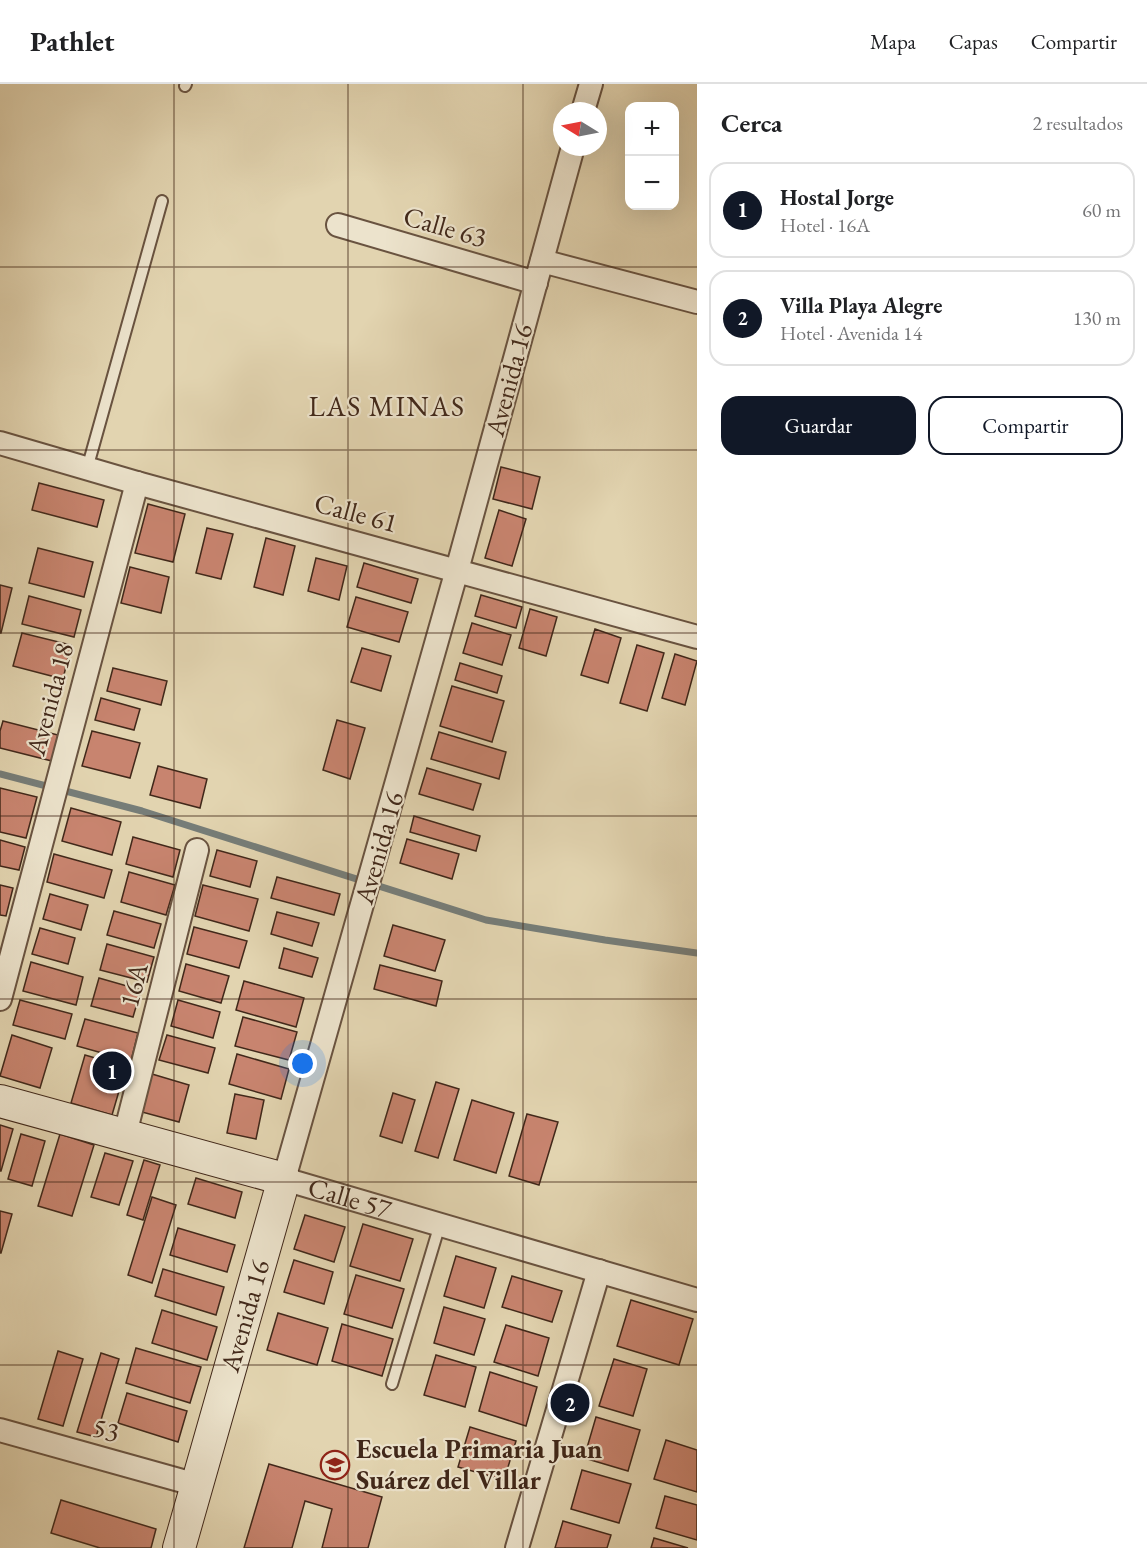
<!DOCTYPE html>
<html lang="es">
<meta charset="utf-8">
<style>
:root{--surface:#fff;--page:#f6f6f6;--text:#202124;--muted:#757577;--line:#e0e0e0;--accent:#111827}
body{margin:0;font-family:"EB Garamond",serif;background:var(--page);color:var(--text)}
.controls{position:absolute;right:18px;top:18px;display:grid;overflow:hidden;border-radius:12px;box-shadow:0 6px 24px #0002}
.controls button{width:54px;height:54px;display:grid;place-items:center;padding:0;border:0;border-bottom:2px solid var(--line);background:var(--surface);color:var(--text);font:30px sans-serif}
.compass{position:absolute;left:553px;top:18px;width:54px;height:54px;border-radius:50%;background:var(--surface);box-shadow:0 6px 24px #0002;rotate:280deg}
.you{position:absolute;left:303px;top:980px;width:21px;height:21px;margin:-15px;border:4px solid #fff;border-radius:50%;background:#1a73e8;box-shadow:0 0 0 9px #1a73e833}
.badge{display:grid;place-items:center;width:39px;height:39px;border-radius:50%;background:var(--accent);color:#fff;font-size:20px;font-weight:700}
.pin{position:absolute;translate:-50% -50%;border:3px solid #fff;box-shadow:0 2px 6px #0006}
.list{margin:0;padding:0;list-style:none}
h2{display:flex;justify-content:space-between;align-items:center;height:78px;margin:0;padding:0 24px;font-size:26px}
h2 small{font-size:20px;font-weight:400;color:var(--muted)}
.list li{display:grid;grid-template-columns:39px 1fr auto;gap:18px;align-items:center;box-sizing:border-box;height:96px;margin:0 12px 12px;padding:0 12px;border:2px solid var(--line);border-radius:18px}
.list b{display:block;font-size:22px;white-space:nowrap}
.list p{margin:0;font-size:20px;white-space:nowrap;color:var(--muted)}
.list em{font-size:20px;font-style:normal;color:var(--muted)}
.actions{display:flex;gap:12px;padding:18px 24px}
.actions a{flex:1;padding:14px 0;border:2px solid var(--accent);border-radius:18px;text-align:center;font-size:21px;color:var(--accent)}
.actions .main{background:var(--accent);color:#fff}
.map{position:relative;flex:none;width:697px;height:1464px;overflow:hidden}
header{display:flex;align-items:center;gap:36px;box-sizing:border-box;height:84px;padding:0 30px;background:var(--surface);border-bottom:2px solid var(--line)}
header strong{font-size:28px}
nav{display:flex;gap:33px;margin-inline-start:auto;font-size:21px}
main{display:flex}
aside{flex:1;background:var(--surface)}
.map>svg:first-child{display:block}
</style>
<header>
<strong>Pathlet</strong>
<nav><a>Mapa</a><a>Capas</a><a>Compartir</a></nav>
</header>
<main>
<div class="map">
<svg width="697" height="1464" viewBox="0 0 697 1464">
<rect width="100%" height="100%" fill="#e2d4b0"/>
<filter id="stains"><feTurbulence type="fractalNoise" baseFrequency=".00333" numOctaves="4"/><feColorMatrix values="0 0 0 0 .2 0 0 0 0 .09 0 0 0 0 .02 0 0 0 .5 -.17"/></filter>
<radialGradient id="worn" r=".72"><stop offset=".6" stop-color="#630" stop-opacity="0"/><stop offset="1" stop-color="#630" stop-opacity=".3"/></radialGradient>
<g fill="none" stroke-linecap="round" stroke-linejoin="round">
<path stroke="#767d78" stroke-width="7" d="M0 690 142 727 486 836 605 856 697 869"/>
</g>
<path fill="#c8846f" stroke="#41281a" stroke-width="1.5" d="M501 383 540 393 532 425 493 415Z
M39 399 104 416 97 443 32 426Z
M148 420 185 430 173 478 135 469Z
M499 426 526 435 512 482 485 474Z
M207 444 233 450 221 495 196 489Z
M266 454 295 462 283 511 254 503Z
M38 464 93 478 84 513 29 499Z
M316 474 347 482 339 516 308 507Z
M364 479 418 495 411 519 357 503Z
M130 483 169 493 161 529 121 519Z
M0 501 12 504 1 549H0Z
M481 511 522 523 516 544 475 532Z
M29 512 81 526 74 553 22 540Z
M356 513 408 528 399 558 347 543Z
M530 525 557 533 546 572 519 564Z
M472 539 511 551 502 581 463 569Z
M595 545 621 554 608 599 581 591Z
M22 549 71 561 63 595 13 582Z
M637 561 664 569 647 627 620 619Z
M362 564 391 572 381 607 351 598Z
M675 570 697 577 685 621 662 614Z
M460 579 502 592 497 609 455 596Z
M113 584 167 597 161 621 107 607Z
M452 602 504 617 492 658 440 642Z
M101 614 140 625 134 646 95 636Z
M337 636 365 644 350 695 323 686Z
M3 637 58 651 52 677 0 664V647Z
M92 647 140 659 130 694 82 682Z
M439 648 506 668 499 695 431 675Z
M158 682 207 695 200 724 150 711Z
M427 684 481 700 473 726 419 710Z
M0 704 37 713 26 754 0 748Z
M71 724 121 738 112 771 62 757Z
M414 732 480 752 476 767 410 748Z
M133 753 180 766 173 793 126 780Z
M407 755 459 770 452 795 400 779Z
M0 756 25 763 19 786 0 782Z
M217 766 257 777 250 803 210 792Z
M54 770 112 786 104 814 47 798Z
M129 788 175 801 166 831 121 818Z
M277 793 340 810 334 831 271 814Z
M0 801 13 804 6 832 0 831Z
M203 801 258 815 249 847 195 832Z
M50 810 88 821 81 846 43 835Z
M114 827 161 840 154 864 107 851Z
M277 828 319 839 312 862 271 850Z
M393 841 445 856 435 887 384 872Z
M194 843 247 857 239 884 187 870Z
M40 844 75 854 68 880 32 870Z
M107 860 154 873 147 898 100 886Z
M284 864 318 874 312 893 279 884Z
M31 878 83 893 76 921 23 907Z
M186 880 229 892 221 919 179 907Z
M380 881 442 897 436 922 374 905Z
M99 894 141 906 133 933 91 922Z
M244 897 304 914 296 943 236 926Z
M20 916 72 930 65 955 13 941Z
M178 916 220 928 213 954 171 942Z
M243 933 297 948 289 976 235 962Z
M85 935 138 949 131 977 77 962Z
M12 951 52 964 40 1004 0 992Z
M167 951 215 964 208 989 159 976Z
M237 970 289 985 281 1015 229 1000Z
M85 971 126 983 112 1031 71 1019Z
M152 990 189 1001 179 1038 142 1028Z
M436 998 459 1005 438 1074 415 1067Z
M393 1009 415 1016 402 1059 380 1052Z
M235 1010 264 1016 256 1055 227 1049Z
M472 1016 514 1029 496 1089 454 1076Z
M527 1030 558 1038 539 1101 509 1092Z
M0 1041 13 1045 1 1087H0Z
M21 1050 45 1057 32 1102 8 1095Z
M60 1050 94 1061 72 1132 38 1122Z
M105 1069 133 1077 119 1121 91 1113Z
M144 1076 160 1081 143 1136 127 1131Z
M196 1094 242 1108 235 1134 188 1120Z
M152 1113 176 1121 152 1199 128 1191Z
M0 1127 12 1130 1 1169H0Z
M305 1131 345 1143 334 1178 294 1165Z
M363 1140 413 1155 400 1197 350 1182Z
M178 1144 235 1161 227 1188 170 1171Z
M456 1172 496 1184 484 1224 444 1212Z
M294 1176 333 1188 324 1220 284 1208Z
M163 1185 224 1203 216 1231 155 1212Z
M356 1191 404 1205 392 1244 344 1230Z
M512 1192 562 1207 552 1238 502 1223Z
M631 1216 693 1235 679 1281 617 1262Z
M444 1223 485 1235 474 1271 434 1259Z
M162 1226 217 1243 207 1276 152 1259Z
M278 1229 328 1244 317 1281 267 1266Z
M342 1240 393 1255 382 1292 332 1277Z
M506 1241 549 1254 538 1292 494 1278Z
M136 1264 201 1283 190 1319 126 1299Z
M58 1267 83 1275 63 1342 38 1335Z
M101 1269 119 1275 96 1353 77 1348Z
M436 1271 476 1283 465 1323 424 1311Z
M614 1275 647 1285 633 1332 599 1322Z
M490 1288 537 1303 526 1342 479 1327Z
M127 1309 187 1327 178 1358 118 1339Z
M596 1333 640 1346 628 1387 584 1374Z
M470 1343 516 1357 504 1396 458 1383Z
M666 1356 697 1366V1408L654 1395Z
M269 1380 382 1413 368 1464H322L332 1425 305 1417 292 1464H244Z
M582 1386 631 1400 619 1439 571 1425Z
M665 1412 697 1421V1456L656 1444Z
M61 1416 156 1445 151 1464H100L51 1449Z
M563 1437 611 1451 607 1464H555Z
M654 1454 688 1464H651Z"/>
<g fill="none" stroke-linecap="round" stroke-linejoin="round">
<g stroke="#695340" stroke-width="14">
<path id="lane" d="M185 2 186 0
M87 385 162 117
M392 1300 440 1140"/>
</g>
<g stroke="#695340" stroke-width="26">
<g id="street">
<path d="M583 27 591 0"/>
<path id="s1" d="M573 63 457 486 284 1095 697 1216"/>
<path d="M338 141 536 199"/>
<path d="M542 177 697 218"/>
<path d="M0 359 137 399 697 553"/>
<path d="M0 915 137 399"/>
<path d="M125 1050 197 766"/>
<path d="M0 1346 197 1401"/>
<path d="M517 1464 599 1187"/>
</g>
</g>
<g stroke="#41281a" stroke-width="34">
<path id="secondary" d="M0 1017 284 1095 179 1464"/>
</g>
<use href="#lane" stroke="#ece3cc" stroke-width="10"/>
<use href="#street" stroke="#ece3cc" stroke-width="22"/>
<use href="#secondary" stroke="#ece3cc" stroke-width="32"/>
</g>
<path fill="none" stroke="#41281a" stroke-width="1.5" stroke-opacity="0.55" d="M174 0V1464M348 0V1464M523 0V1464M0 183H697M0 366H697M0 549H697M0 732H697M0 915H697M0 1098H697M0 1281H697"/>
<defs>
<g id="school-ring" transform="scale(1.5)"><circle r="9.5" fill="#ece3cc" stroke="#8f2418" stroke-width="1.5"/><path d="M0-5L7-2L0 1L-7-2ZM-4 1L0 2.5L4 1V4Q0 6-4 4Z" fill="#8f2418"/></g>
</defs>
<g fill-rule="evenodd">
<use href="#school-ring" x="335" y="1381"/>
</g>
<g text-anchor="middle" stroke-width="4.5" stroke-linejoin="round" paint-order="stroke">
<g font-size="27" fill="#41281a" stroke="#ece3cc">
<text transform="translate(445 143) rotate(16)" y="9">Calle 63</text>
<text transform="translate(509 296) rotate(-75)" y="9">Avenida 16</text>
<text transform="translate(356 429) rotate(15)" y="9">Calle 61</text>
<text transform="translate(50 615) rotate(-75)" y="9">Avenida 18</text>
<text transform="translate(379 764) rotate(-74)" y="9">Avenida 16</text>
<text transform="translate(134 901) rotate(-76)" y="9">16A</text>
<text dy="9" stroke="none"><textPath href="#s1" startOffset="1140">Calle 57</textPath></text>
<text transform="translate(245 1232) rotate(-74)" y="9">Avenida 16</text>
<text transform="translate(106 1346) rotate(15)" y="9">53</text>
</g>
<g font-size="27" font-weight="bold" fill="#41281a" stroke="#ece3cc" text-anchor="start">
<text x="356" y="1374">Escuela Primaria Juan<tspan x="356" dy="31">Suárez del Villar</tspan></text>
</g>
<g font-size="28" letter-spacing="1.5" fill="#41281a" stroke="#ece3cc">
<text x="387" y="332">LAS MINAS</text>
</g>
</g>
<rect width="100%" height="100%" filter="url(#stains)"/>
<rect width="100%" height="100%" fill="url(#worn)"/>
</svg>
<div class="controls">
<button>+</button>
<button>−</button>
</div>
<svg class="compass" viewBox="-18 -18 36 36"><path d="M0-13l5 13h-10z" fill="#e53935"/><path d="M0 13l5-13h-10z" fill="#757577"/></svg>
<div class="you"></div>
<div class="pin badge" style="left:112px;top:987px">1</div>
<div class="pin badge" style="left:570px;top:1319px">2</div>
</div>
<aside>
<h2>Cerca<small>2 resultados</small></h2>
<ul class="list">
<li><span class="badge">1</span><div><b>Hostal Jorge</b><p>Hotel · 16A</p></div><em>60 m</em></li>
<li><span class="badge">2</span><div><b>Villa Playa Alegre</b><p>Hotel · Avenida 14</p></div><em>130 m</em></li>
</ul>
<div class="actions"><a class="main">Guardar</a><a>Compartir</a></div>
</aside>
</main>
